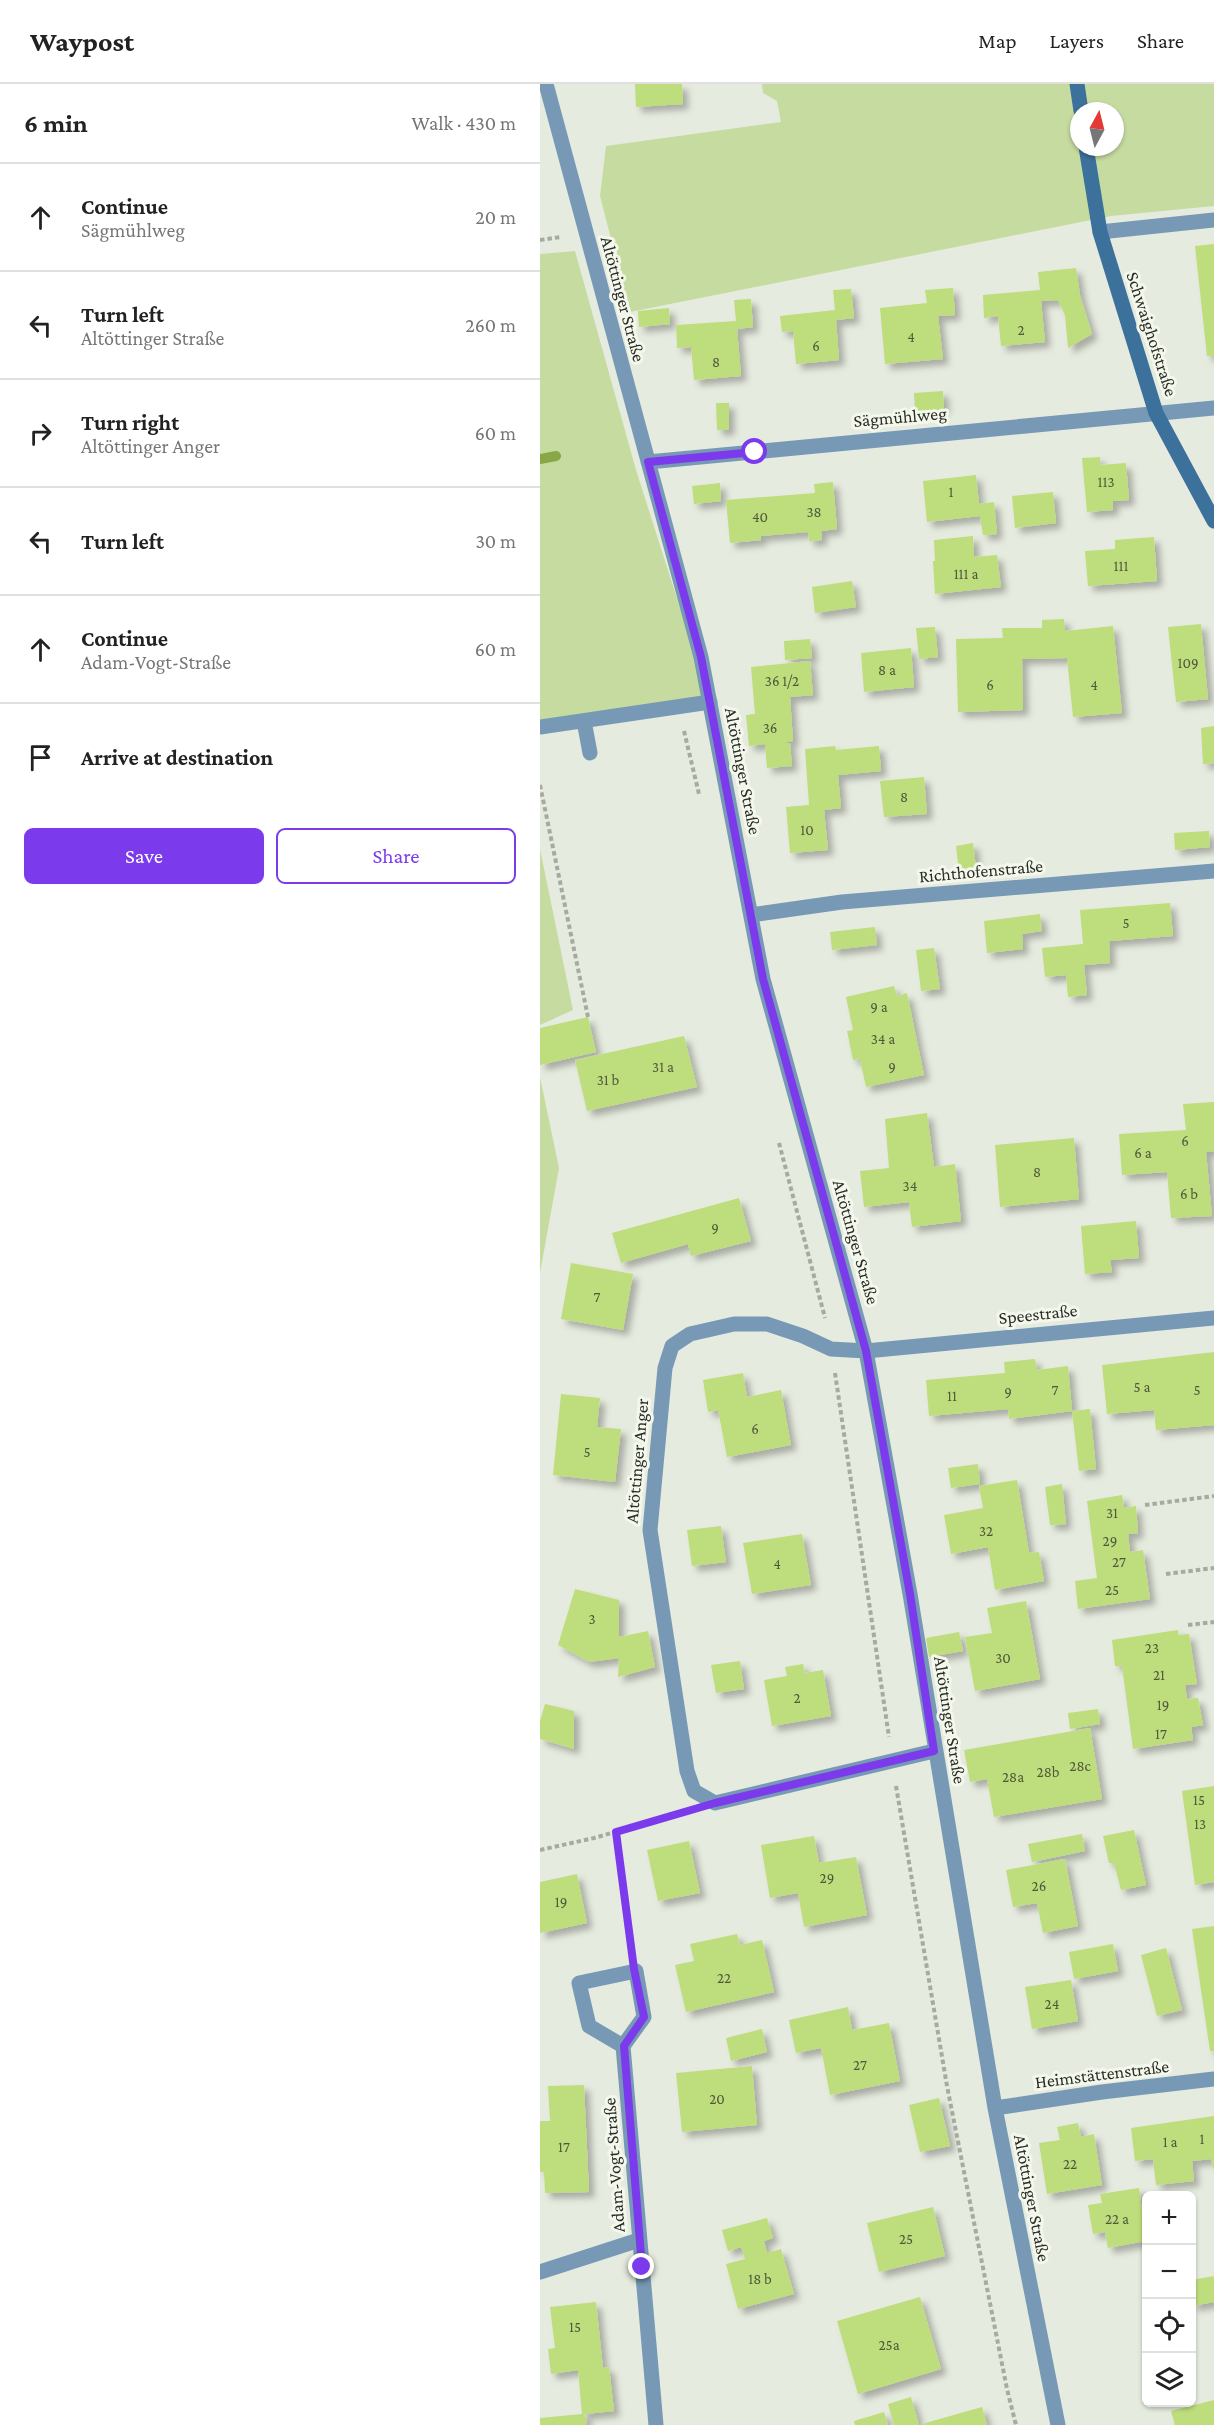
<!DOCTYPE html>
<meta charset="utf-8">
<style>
:root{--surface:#fff;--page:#f2f2f2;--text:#222;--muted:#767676;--line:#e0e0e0;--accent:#7c3aed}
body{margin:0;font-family:"Crimson Pro",serif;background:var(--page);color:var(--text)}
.controls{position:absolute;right:18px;bottom:18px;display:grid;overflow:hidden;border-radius:9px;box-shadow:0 2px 4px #0004}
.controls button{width:54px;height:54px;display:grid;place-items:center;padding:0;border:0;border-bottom:2px solid var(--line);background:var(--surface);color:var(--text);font:30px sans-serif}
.compass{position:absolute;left:530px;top:18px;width:54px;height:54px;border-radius:50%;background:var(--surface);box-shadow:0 2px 4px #0004;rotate:7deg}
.stop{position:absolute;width:18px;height:18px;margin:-14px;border:4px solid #7c3aed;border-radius:50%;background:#fff}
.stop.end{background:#7c3aed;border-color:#fff;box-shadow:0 2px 6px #0008}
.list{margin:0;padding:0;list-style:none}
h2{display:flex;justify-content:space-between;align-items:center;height:78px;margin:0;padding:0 24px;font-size:26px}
h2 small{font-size:20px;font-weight:400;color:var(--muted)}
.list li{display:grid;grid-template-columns:39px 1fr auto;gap:18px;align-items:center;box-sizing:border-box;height:108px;padding:0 24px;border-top:2px solid var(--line)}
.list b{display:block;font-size:22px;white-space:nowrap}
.list p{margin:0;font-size:20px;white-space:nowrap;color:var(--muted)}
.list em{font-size:20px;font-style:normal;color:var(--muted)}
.actions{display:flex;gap:12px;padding:18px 24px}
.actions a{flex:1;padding:14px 0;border:2px solid var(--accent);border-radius:9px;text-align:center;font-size:21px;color:var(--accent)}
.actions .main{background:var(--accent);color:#fff}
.icon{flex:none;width:33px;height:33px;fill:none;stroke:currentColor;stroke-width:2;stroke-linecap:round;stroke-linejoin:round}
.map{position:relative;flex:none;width:674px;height:2341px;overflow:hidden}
header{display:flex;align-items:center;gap:36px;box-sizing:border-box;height:84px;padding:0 30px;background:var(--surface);border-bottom:2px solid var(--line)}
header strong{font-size:28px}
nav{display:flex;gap:33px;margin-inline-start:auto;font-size:21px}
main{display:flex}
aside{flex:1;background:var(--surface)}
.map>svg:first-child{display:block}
</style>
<header>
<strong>Waypost</strong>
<nav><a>Map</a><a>Layers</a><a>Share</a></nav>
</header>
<main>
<aside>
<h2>6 min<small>Walk · 430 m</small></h2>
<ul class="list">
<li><svg class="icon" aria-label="ahead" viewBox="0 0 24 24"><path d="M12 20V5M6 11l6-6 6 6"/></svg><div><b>Continue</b><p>Sägmühlweg</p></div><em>20 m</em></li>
<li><svg class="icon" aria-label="left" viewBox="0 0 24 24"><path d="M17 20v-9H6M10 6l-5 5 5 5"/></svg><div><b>Turn left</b><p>Altöttinger Straße</p></div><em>260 m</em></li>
<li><svg class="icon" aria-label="right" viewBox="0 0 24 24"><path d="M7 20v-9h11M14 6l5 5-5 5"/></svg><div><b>Turn right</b><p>Altöttinger Anger</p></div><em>60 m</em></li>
<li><svg class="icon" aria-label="left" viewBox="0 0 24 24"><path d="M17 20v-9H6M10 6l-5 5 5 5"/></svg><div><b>Turn left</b></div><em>30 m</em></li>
<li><svg class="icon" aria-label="ahead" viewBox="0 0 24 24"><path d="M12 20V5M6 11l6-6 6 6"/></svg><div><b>Continue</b><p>Adam-Vogt-Straße</p></div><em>60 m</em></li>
<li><svg class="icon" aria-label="arrive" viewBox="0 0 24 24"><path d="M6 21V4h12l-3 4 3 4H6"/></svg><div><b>Arrive at destination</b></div></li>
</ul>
<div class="actions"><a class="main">Save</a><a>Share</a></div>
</aside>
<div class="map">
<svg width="674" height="2341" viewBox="0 0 674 2341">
<defs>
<filter id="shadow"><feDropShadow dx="5.5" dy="5.5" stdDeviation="3" flood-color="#0004"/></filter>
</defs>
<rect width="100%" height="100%" fill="#e6ebdf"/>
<path fill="#c6dba0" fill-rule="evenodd" d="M222 0H674V122L571 132 90 228 60 112 66 62 241 38 237 17 223 9ZM539 27H575V63H539Z
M35 167 96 386 170 618 0 639V170Z
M0 765 33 926 0 941Z
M0 993 19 1084 0 1189Z"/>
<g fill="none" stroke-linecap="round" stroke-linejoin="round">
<path stroke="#8aa747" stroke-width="10" d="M0 375 16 372"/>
</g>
<path fill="#bedd7c" filter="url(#shadow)" d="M95 0H142L143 20 96 23Z
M674 160V272H667L655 162Z
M536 184 540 211 552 250 528 264 525 231 518 216 501 217 505 258 461 262 458 232 444 234 443 211 500 206 498 188Z
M413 204 415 231 398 232 403 275 345 280 340 224 387 219 385 206Z
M311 205 314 234 296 236 299 276 256 280 253 247 242 248 240 232 295 226 293 206Z
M211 215 213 243 197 245 201 292 154 296 151 263 137 264 136 241 196 237 194 216Z
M129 224 130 240 99 243 98 227Z
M403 307 404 325 375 327 374 309Z
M176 319H189V346H177Z
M560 373V381L586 379 589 416 573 417V426L547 428 542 374Z
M436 391 439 420 454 418 457 450 443 451 440 432 387 438 383 397Z
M293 398 297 445 281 447 282 456 269 457 268 448 221 452V456L190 459 186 416 275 409 274 400Z
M180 399 181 417 154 420 152 402Z
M513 408 516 439 475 444 472 412Z
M433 452 434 473 457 471 461 503 395 510 393 477H395L394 456Z
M614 453 617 497 548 502 545 467 575 465V456Z
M312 497 316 523 275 529 272 503Z
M524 535 525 547 573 542 582 629 533 633 527 574 482 575 483 626 418 628 416 555 463 554 462 544H502V536Z
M661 540 668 615 636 618 628 543Z
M395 543 398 573 379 575 376 544Z
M270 555 272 574 245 576 244 557Z
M371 564 374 603 324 608 321 569Z
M270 577 273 611 250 613 253 657 242 659H250L252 682 227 684 225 660 209 662 206 631 215 630 211 583Z
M674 642V679L663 680 661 644Z
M295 662 296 666 339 662 341 687 298 691 301 724 284 726 288 766 250 769 246 723 269 721 265 665Z
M384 693 387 730 344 733 340 697Z
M669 747 670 763 635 766 634 749Z
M433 759 436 784 419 787 416 762Z
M630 819 633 852 569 857 570 879 544 881 547 911 528 913 526 891 505 893 502 864 543 860 540 826Z
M500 830 502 847 482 850 483 865 447 869 444 837Z
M335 843 337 861 292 866 290 848Z
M394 864 400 905 381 907 376 866Z
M354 902 357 912 367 909 384 991 326 1003 320 975 313 976 307 947 313 946 306 913Z
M48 933 56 968 0 981V944Z
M144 952 157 1003 47 1027 35 976Z
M674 1018V1067L666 1068 672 1132 631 1134 627 1088 582 1091 579 1050 646 1046 643 1020Z
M387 1029 394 1083 415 1080 421 1137 372 1143 369 1118 324 1123 320 1087 349 1084 345 1035Z
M534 1054 539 1115 460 1123 455 1061Z
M199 1114 211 1157 151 1172 148 1160 81 1179 72 1149Z
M596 1137 599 1174 570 1176 572 1188 545 1190 541 1142Z
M31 1179 93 1190 83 1246 21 1235Z
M674 1268V1341L616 1346 614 1326 567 1330 562 1281Z
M495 1275 497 1286 528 1282 532 1327 469 1335 468 1325 389 1332 386 1296 465 1289 464 1278Z
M203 1289 207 1313 241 1306 251 1361 187 1373 178 1326 168 1328 163 1296Z
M21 1310 60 1314 57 1343 81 1345 75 1398 13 1391Z
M550 1325 556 1385 539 1387 532 1327Z
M438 1380 440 1400 411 1404 408 1384Z
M477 1396 489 1469 499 1468 504 1497 455 1506 448 1463 411 1470 404 1431 443 1424 439 1402Z
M522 1400 526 1440 510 1441 505 1403Z
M582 1411 584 1424 596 1422 598 1449 588 1450 590 1468 603 1466 610 1515 538 1525 535 1497 557 1494 547 1417Z
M181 1442 186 1478 152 1482 147 1446Z
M262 1450 271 1501 212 1510 203 1459Z
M35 1505 79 1516V1553L108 1547 115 1583 78 1593 79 1574 49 1578 18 1561Z
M486 1517 500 1595 435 1607 425 1553 452 1549 447 1524Z
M638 1546V1551L649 1550 657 1600 645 1601 647 1615 658 1614 663 1641 651 1643 653 1656 593 1665 582 1582H575L572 1556Z
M419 1548 423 1567 389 1573 386 1554Z
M200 1577 204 1605 176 1609 171 1581Z
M263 1580 265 1589 283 1586 291 1632 232 1642 224 1596 247 1592 245 1583Z
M5 1620 34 1627V1665L0 1655V1637Z
M558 1625 560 1640 530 1645 528 1629Z
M550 1644 562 1715 454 1733 447 1695 430 1698 424 1666Z
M674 1702V1798L655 1801 642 1707Z
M594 1746 606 1801 581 1806 574 1779H569L563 1752Z
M542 1750 545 1767 492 1778 488 1760Z
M274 1752 279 1779 316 1773 327 1831 264 1843 258 1809 230 1814 221 1761Z
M149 1757 160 1809 118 1817 107 1766Z
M525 1775 538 1842 503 1849 497 1819 473 1823 466 1786Z
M37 1790 47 1839 0 1849V1798Z
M674 1842V1967H670L652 1845Z
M197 1850 200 1861 222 1856 234 1908 146 1928 135 1881 154 1877 150 1860Z
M573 1860 578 1887 534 1895 529 1868Z
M626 1864 642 1926 617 1932 601 1871Z
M531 1896 538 1937 492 1945 485 1903Z
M308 1923 312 1946 349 1939 360 1997 290 2011 281 1964 256 1969 249 1936Z
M222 1945 227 1968 191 1977 186 1954Z
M212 1982 217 2041 142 2048 136 1989Z
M44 2001 49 2108 5 2109 4 2088H0V2037H10L8 2002Z
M399 2014 410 2062 380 2068 369 2021Z
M674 2032V2086L671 2075 652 2077 654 2097 616 2101 613 2075 595 2077 591 2044Z
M538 2039 541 2053 554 2050 562 2101 507 2110 499 2059 520 2056 517 2043Z
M599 2104 606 2157 568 2164 565 2148 553 2150 548 2121 562 2119 560 2110Z
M393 2123 405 2172 339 2188 327 2139Z
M227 2134 233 2154 224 2157 227 2169 241 2165 254 2210 198 2225 186 2180 205 2175 201 2163 188 2167 182 2146Z
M674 2192V2218L652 2222V2196Z
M380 2213 401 2285 318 2310 297 2237Z
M56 2218 63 2284 69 2283 74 2327 45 2330 47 2341H0V2334L42 2330 38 2286 11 2290 8 2265 15 2264 10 2223Z
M371 2313 379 2341H354L348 2320Z
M674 2316V2341H635L631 2327Z
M442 2323 447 2341H382V2340Z
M344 2328 348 2341H315L314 2337Z"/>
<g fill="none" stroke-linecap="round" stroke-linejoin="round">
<path stroke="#a6aaa1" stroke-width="4" stroke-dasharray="4.5 3" stroke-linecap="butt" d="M0 156 21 153
M144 647 159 710
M0 701 48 933
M239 1059 285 1234
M295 1289 349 1653
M605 1421 674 1412
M626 1490 674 1484
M648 1541 674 1538
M356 1702 407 2002 467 2305 476 2341
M76 1748 91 1863
M0 1766 54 1754 141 1729"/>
<path stroke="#7799b6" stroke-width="15" d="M560 148 674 136
M44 637 50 669
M0 643 170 618"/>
<path stroke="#7799b6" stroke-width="15" d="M6 0 161 573 223 895 326 1267 370 1510 455 2024 518 2341
M108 378 674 324
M211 831 302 818 674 787
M394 1667 175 1719 154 1707 147 1687 110 1446 125 1284 132 1262 150 1250 194 1240H227L263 1252 291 1265 326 1267 674 1234
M83 1962 49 1942 39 1899 96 1887 104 1933 83 1962 116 2341
M455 2024 562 2008 674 1995
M0 2188 99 2156"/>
<path stroke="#3c719b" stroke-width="15" d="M537 0 541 27
M546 63 560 148 616 329 674 437"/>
</g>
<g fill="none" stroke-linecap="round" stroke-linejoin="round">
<path stroke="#7c3aed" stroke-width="8" d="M102 2183 84 1962 104 1933 94 1885 76 1748 175 1719 394 1667 370 1510 326 1267 223 895 161 573 108 378 215 368"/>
</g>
<g text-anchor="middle" stroke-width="6" stroke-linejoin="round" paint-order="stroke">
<g font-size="15" fill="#4f583c">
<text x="481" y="251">2</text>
<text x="371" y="258">4</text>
<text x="276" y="267">6</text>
<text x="176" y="283">8</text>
<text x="566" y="403">113</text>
<text x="411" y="413">1</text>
<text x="274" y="433">38</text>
<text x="220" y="438">40</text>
<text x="581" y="487">111</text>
<text x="426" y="495">111 a</text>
<text x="648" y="584">109</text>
<text x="347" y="591">8 a</text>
<text x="242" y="602">36 1/2</text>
<text x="450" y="606">6</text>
<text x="554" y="606">4</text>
<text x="230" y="649">36</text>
<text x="364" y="718">8</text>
<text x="267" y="751">10</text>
<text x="586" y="844">5</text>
<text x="339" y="928">9 a</text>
<text x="343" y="960">34 a</text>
<text x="123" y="988">31 a</text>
<text x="352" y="988">9</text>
<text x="68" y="1001">31 b</text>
<text x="645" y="1062">6</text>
<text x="603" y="1074">6 a</text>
<text x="497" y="1093">8</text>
<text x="370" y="1107">34</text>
<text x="649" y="1115">6 b</text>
<text x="175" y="1149">9</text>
<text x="57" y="1218">7</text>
<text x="602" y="1308">5 a</text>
<text x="515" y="1311">7</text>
<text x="657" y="1311">5</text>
<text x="468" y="1313">9</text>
<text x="412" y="1317">11</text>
<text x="215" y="1350">6</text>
<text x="47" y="1373">5</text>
<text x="572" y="1434">31</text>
<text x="446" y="1452">32</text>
<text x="570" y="1462">29</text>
<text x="579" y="1483">27</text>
<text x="237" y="1485">4</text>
<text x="572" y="1511">25</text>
<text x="52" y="1540">3</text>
<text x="612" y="1569">23</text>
<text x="463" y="1579">30</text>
<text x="619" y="1596">21</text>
<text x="257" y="1619">2</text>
<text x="623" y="1626">19</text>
<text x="621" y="1655">17</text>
<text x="540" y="1687">28c</text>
<text x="508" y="1693">28b</text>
<text x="473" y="1698">28a</text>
<text x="659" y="1721">15</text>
<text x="660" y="1745">13</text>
<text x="287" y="1799">29</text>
<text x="499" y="1807">26</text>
<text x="21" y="1823">19</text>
<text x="184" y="1899">22</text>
<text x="512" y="1925">24</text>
<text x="320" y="1986">27</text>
<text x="177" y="2020">20</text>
<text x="662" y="2060">1</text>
<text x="630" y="2063">1 a</text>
<text x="24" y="2068">17</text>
<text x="530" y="2085">22</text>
<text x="577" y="2140">22 a</text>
<text x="366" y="2160">25</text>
<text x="220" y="2200">18 b</text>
<text x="35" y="2248">15</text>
<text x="349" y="2266">25a</text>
</g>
<g font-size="18" fill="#2a2c27" stroke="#f4f8ec">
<text transform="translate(83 215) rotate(75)" y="6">Altöttinger Straße</text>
<text transform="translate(612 250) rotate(72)" y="6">Schwaighofstraße</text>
<text transform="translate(360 333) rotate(-5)" y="6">Sägmühlweg</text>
<text transform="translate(203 687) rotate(79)" y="6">Altöttinger Straße</text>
<text transform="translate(441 787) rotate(-5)" y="6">Richthofenstraße</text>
<text transform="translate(316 1158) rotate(74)" y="6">Altöttinger Straße</text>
<text transform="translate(498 1230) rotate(-6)" y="6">Speestraße</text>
<text transform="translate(97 1377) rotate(-85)" y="6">Altöttinger Anger</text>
<text transform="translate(410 1636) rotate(81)" y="6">Altöttinger Straße</text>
<text transform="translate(562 1990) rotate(-7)" y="6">Heimstättenstraße</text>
<text transform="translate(74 2081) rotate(-94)" y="6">Adam-Vogt-Straße</text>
<text transform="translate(492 2114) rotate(79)" y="6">Altöttinger Straße</text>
</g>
</g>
</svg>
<div class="controls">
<button>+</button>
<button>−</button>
<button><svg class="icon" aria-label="locate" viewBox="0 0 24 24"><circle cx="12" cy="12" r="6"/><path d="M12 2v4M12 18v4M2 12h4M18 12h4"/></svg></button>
<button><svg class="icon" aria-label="layers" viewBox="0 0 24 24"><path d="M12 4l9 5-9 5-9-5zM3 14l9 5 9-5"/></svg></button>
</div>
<svg class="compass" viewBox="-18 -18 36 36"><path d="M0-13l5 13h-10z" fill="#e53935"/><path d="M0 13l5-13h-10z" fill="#767676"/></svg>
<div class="stop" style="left:215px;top:368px"></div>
<div class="stop end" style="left:102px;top:2183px"></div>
</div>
</main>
